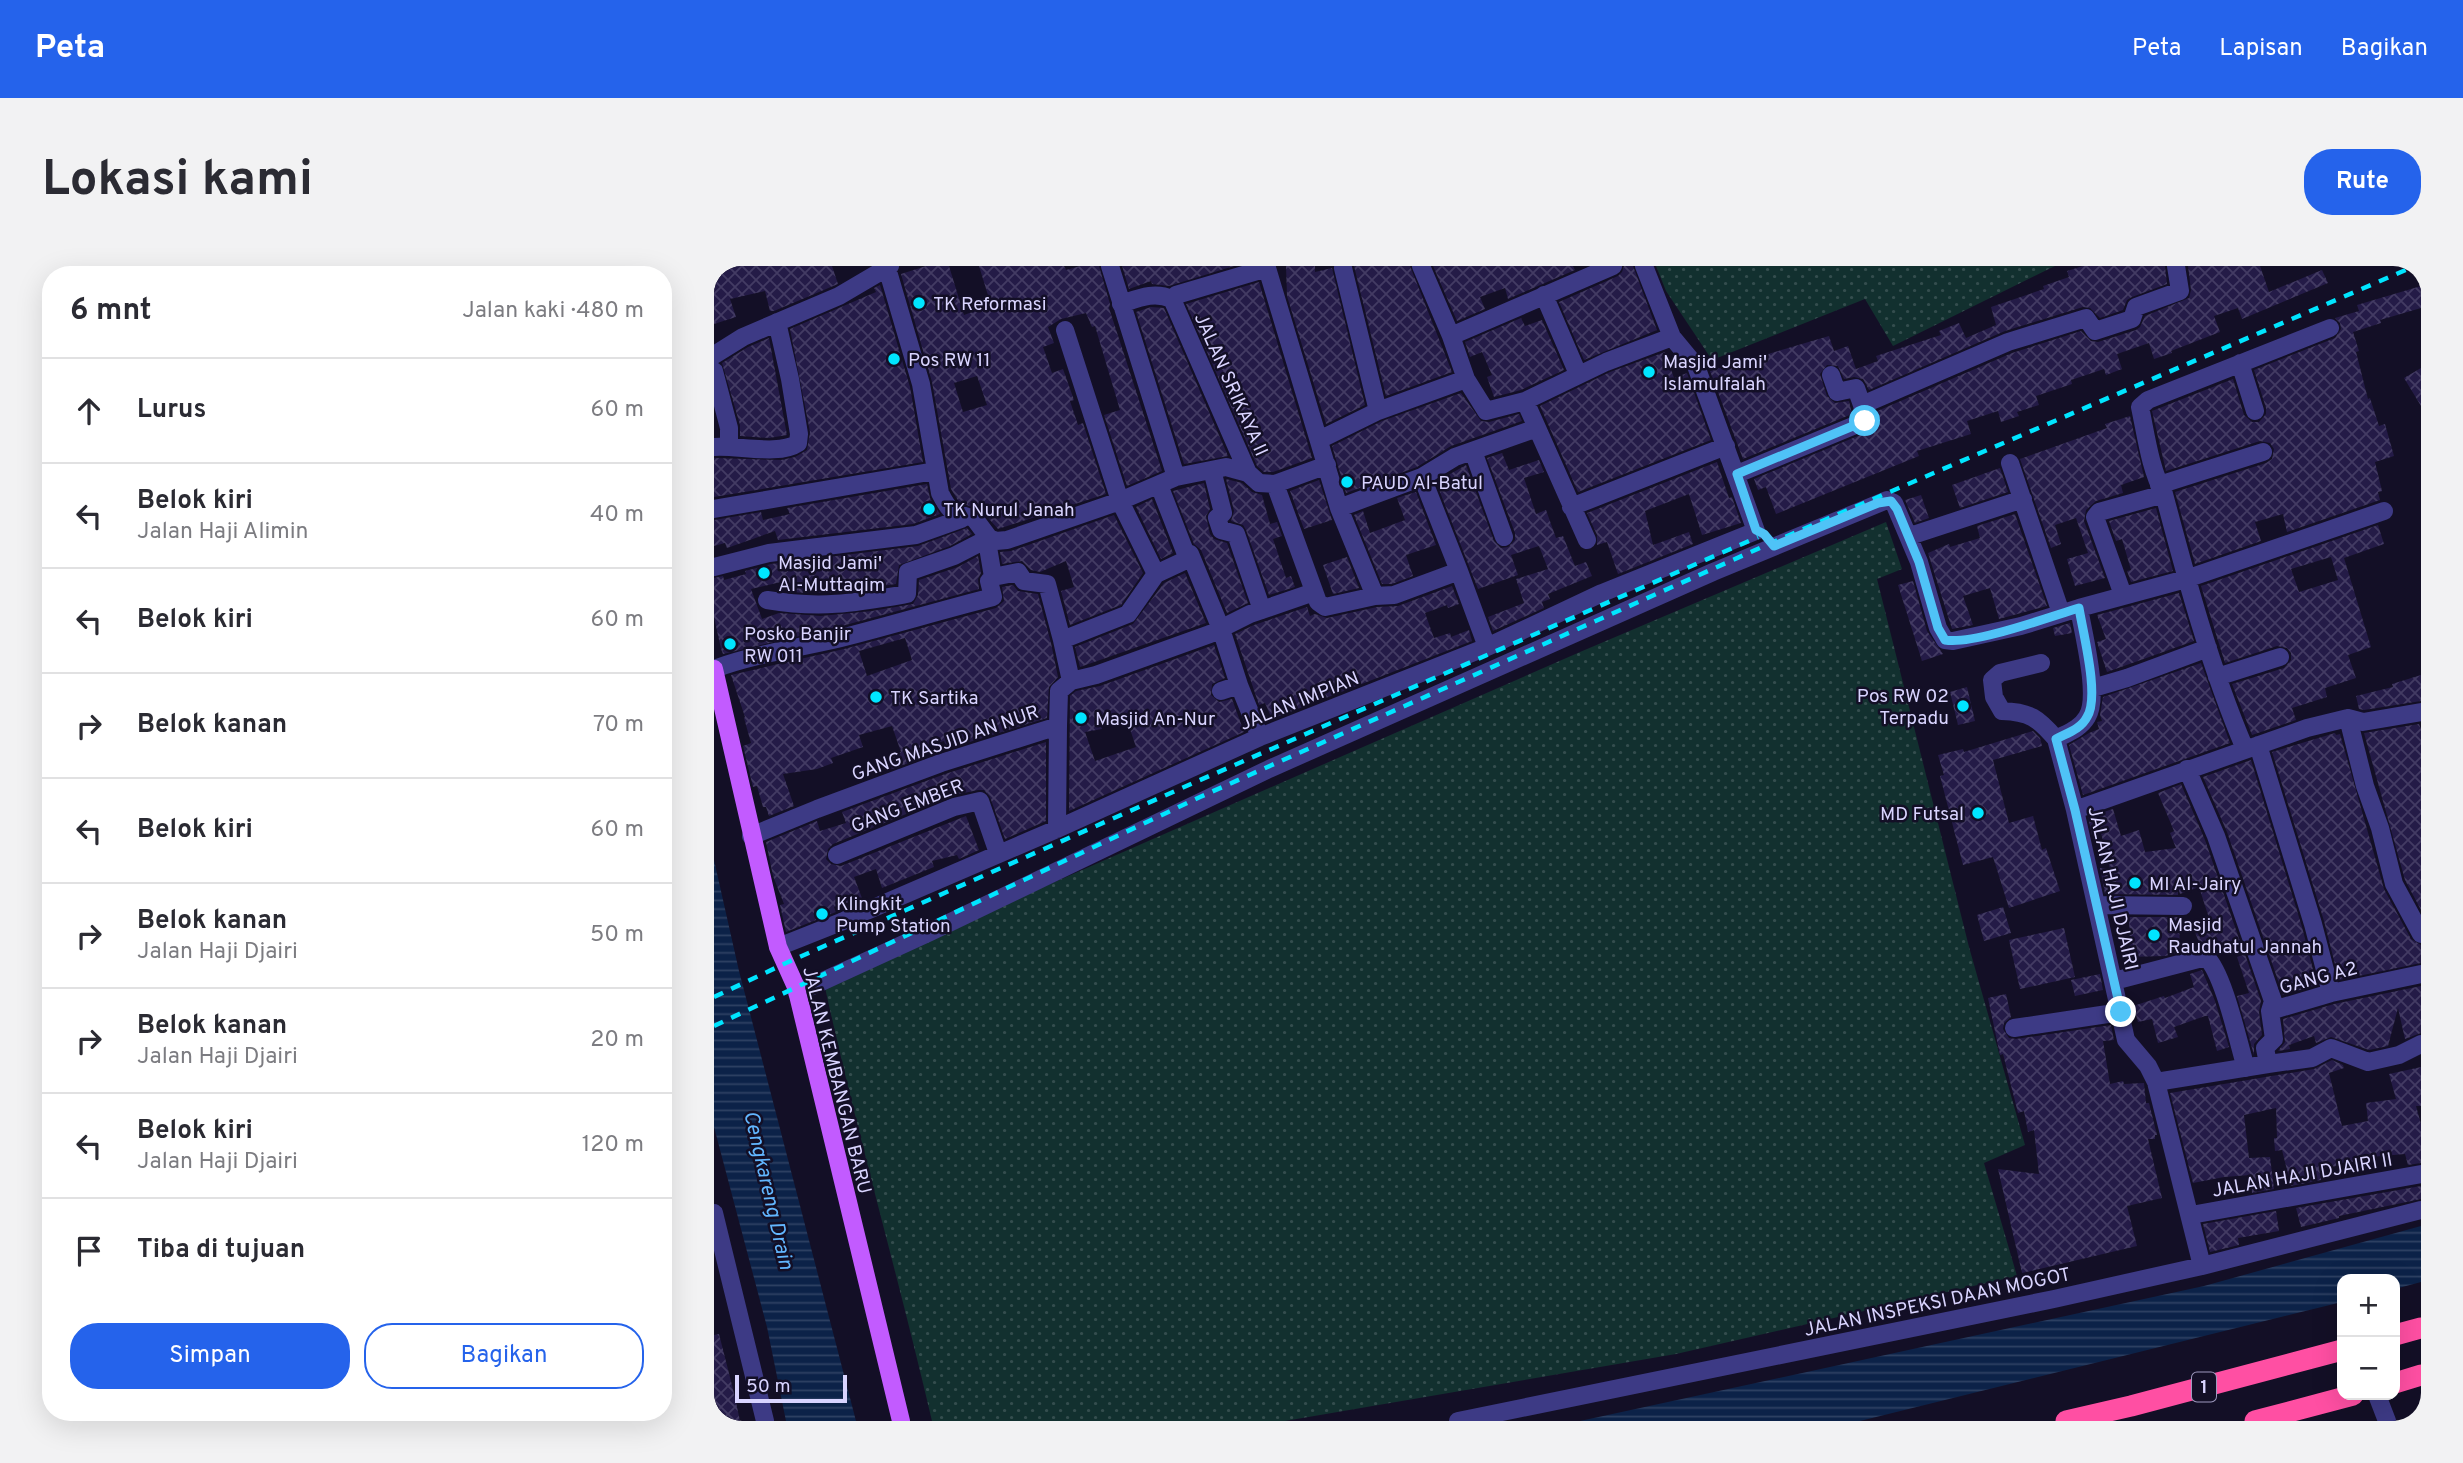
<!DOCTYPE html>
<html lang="id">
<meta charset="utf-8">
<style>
:root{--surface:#fff;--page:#f2f2f3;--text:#2b2b33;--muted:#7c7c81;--line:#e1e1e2;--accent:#2563eb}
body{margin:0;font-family:Overpass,sans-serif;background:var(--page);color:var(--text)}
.controls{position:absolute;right:21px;bottom:21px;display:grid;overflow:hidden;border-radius:14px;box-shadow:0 7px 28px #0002}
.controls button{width:63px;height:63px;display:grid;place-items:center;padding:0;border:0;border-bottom:2px solid var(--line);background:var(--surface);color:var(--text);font:35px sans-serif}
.scale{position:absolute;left:21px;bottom:18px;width:112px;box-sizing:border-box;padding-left:7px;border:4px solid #d9d4ff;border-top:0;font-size:19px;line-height:24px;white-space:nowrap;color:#d9d4ff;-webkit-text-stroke:5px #130f26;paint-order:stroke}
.stop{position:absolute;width:21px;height:21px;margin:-16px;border:5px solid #4fc3f7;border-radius:50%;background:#fff}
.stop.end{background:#4fc3f7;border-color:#fff;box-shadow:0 2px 7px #0008}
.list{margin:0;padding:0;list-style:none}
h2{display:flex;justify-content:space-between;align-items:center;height:91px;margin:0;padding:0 28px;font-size:30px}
h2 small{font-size:23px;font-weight:400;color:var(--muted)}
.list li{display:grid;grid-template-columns:46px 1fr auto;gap:21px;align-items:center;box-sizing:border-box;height:105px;padding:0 28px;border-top:2px solid var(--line)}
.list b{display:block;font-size:26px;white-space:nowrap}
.list p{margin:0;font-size:23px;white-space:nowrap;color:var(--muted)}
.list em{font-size:23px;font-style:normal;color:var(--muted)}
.actions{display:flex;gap:14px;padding:21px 28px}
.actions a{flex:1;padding:16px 0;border:2px solid var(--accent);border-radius:28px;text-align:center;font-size:24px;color:var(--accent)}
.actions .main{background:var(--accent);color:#fff}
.icon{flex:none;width:38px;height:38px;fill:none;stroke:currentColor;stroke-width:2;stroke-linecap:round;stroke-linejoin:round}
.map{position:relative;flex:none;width:1707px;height:1155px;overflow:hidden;border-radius:28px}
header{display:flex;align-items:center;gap:42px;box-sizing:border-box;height:98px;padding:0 35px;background:var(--accent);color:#fff}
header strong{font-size:33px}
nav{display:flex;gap:38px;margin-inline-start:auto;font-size:24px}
.intro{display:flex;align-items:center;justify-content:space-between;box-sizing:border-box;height:168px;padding:0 42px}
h1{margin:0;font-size:49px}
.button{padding:18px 32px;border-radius:28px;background:var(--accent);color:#fff;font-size:24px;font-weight:700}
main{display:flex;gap:42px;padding:0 42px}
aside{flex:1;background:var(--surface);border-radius:28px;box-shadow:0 7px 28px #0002}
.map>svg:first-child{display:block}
</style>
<header>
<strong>Peta</strong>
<nav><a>Peta</a><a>Lapisan</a><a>Bagikan</a></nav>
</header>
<div class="intro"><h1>Lokasi kami</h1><a class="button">Rute</a></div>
<main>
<aside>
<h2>6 mnt<small>Jalan kaki · 480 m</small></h2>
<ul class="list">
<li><svg class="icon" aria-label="ahead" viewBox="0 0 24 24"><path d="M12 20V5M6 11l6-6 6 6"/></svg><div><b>Lurus</b></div><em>60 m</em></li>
<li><svg class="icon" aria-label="left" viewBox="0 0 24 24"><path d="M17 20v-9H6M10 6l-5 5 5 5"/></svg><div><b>Belok kiri</b><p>Jalan Haji Alimin</p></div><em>40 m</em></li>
<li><svg class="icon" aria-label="left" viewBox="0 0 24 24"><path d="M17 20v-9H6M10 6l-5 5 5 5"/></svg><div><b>Belok kiri</b></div><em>60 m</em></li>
<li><svg class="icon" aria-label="right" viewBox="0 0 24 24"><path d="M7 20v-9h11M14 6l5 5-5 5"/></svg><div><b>Belok kanan</b></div><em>70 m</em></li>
<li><svg class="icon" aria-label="left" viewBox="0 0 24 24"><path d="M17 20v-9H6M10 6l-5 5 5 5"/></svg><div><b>Belok kiri</b></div><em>60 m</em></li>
<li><svg class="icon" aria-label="right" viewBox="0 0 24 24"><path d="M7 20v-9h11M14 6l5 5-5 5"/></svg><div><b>Belok kanan</b><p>Jalan Haji Djairi</p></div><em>50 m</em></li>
<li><svg class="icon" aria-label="right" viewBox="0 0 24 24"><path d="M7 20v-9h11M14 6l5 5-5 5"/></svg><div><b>Belok kanan</b><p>Jalan Haji Djairi</p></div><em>20 m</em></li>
<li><svg class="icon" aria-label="left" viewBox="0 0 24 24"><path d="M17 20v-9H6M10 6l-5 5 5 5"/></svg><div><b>Belok kiri</b><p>Jalan Haji Djairi</p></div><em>120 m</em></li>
<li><svg class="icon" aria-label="arrive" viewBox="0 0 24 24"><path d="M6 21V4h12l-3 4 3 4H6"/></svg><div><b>Tiba di tujuan</b></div></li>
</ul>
<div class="actions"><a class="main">Simpan</a><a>Bagikan</a></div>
</aside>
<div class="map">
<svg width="1707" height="1155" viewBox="0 0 1707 1155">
<defs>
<pattern id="grass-dots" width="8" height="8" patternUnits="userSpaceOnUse" patternTransform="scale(1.75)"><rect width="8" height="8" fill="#12302f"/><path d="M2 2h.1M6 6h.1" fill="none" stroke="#344d4e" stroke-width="1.8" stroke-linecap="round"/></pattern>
<pattern id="water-rules" width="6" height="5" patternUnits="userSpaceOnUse" patternTransform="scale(1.75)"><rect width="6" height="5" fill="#0c2248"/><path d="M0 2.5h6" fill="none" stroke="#2f4163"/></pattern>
<pattern id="building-cross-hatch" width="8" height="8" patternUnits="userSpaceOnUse" patternTransform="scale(1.75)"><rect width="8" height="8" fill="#241b47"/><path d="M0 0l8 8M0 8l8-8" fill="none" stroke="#433b63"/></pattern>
</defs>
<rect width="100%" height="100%" fill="#130f26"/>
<path fill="url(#grass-dots)" d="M942 0H1341L1179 80 1151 33 998 94 952 25Z
M1172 256 1188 303 1163 313 1255 681 1311 879 1270 897 1303 1010 962 1088 571 1155H218C184 1009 142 864 110 717L866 386Z"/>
<path fill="url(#water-rules)" d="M0 594 25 705 142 1155H72L53 1061 0 861Z
M1707 960V1016L1681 1023V1013H1628V1036L1146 1155H866L1490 1020Z"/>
<path fill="url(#building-cross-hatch)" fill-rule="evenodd" d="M0 0H118L124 18 60 45H56L51 25 16 33 22 51 0 58Z
M212 0H235L250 49 277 39 265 0H350L352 4 366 0H385L396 38 395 42 448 205 413 220 390 149 406 144 381 60 378 61 372 47 347 53 334 61 340 77 329 81 338 107 349 103 360 134 356 135 364 159 369 157 392 228 284 263 268 245 245 236 237 223 218 116 187 8ZM263 110 273 139 249 146 240 117Z
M408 0H520L455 20 438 18 437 15 415 23Z
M572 0H601V6L618 2 651 139 612 158 573 30Z
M640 0H696L738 106 672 130Z
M719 0H859L861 4 794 33 791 22 766 31 771 43 743 55Z
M910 0H919L943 64 870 94 845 36 904 10 908 6Z
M1369 0H1451L1453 18 1418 31 1413 34 1409 44 1386 52 1376 42 1369 41 1291 65 1155 124 1149 113 1140 111 1130 113 1124 100 1113 99 1106 108 1113 130 1121 137 1135 135 1138 148 1029 193 996 105 1115 70 1120 85 1134 80 1142 103 1164 95 1162 90 1227 69 1225 65 1245 57 1252 72 1282 59 1277 41 1330 23 1329 20 1355 11 1353 5Z
M1474 0H1546L1555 26 1608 4 1614 17 1528 53 1524 42 1500 50 1506 66 1457 85 1458 87 1440 93 1435 77 1403 88 1408 103 1392 109 1390 103 1357 114 1358 118 1322 130 1325 139 1303 146 1305 150 1287 156 1284 145 1253 155 1257 168 1203 185 1205 190 1062 248 1052 221 1044 224 1040 213 1156 165 1162 157 1161 146 1298 87 1367 65 1377 75 1384 76 1422 64 1426 61 1431 50 1475 32 1477 24Z
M545 16 598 192 559 206H550L543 200 472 38Z
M166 19 196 121 209 196 0 231V192L67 194 81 191 93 184 96 166 76 63 162 26 160 22Z
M1707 20V42L1666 54 1667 57 1639 66 1645 85 1642 86 1654 133 1656 132 1665 160 1671 158 1680 190 1661 196 1668 225 1664 226 1666 234 1573 266 1569 248 1541 256 1547 275 1481 298 1461 226 1552 197 1558 193 1560 183 1556 177 1546 175 1452 205 1438 145 1519 113 1530 149 1538 156H1545L1552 148V142L1540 104 1621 72 1627 63 1626 57 1621 52 1645 45 1643 39Z
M437 41 450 42 514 190 470 198 422 46Z
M807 52 811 60 828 54 850 104 807 124 780 131 773 111 778 109 768 86 756 91 751 76Z
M55 72 73 169 55 172 26 170V159L8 97 34 81Z
M951 86 960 112 973 107 997 174 864 226 826 140 896 106Z
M1707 102V140L1690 112Z
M747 127 767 155 775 156 805 148 808 155 737 180 703 201 632 227 618 180 668 155Z
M1416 150 1430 211 1407 219 1409 227 1382 235 1372 244 1370 255 1391 312 1361 320 1353 293 1374 287 1362 252 1341 259 1347 278 1337 282 1306 193 1393 162 1391 158Z
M788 187 795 204 825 194 830 206 810 212 822 248 832 244 842 272 849 270 861 300 872 296 878 310 834 328 836 333 828 336 830 342 779 365 774 351 810 337 802 313 834 303 825 280 797 289 804 309 764 323 722 216 752 199 780 275 787 282 794 281 801 274V267L773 192Z
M1003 196 1015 232 1018 231 1027 257 988 269 975 228 931 245 939 279 975 266 979 278 904 308 893 276 883 279V269L873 247Z
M1286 202 1294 226 1246 242 1238 219Z
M512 213 528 217 538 226 548 229 556 258 563 256 568 270 559 273 572 312 577 310 581 321 555 329 532 264 529 259 517 255 520 245Z
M605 214 618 254 590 263 576 225Z
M490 217 496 243 492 250 496 268 500 273 513 277 534 337 513 347 487 284 480 278 459 225Z
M213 218 216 232 226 248 199 258 64 274 61 265 13 282 11 277 0 280V254L47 246 49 254 76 248 73 242Z
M702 226 722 279 692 289 699 310 678 318H668L640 249 649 245 656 267 691 254 683 232Z
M1207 229 1215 252 1201 257 1191 234Z
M438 233 459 287 447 293 422 241Z
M1442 242 1459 305 1417 316 1413 305 1417 304 1408 273 1402 275 1395 255Z
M1301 248 1333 340 1285 353 1276 322 1249 330 1259 359 1238 363 1214 287 1235 278 1236 281 1266 272 1263 260Z
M400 249 429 307 407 339 356 359 347 325 360 321 352 295 326 306 317 304 308 295 288 298 286 286 297 285Z
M1664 259 1670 278 1630 292 1657 381 1634 389 1642 412 1611 422 1613 431 1578 442 1582 454 1538 469 1518 418 1570 402 1577 394V387L1573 382 1563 380 1511 397 1487 320ZM1617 291 1624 314 1585 326 1577 303Z
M253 262 258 268 236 280 185 299 182 318 123 326 91 327 78 326 75 314 37 323 48 353 65 347 107 350 158 345 199 338 204 329 205 314 244 301 264 290 267 307 264 313 265 323 124 361 9 388 7 383 0 351V312L9 310 10 314 32 308 31 305 57 298 204 280Z
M633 291 645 322 619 328 609 299Z
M471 307 492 357 366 401 361 381 419 358 450 317Z
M1199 315 1213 365 1229 388 1208 395 1184 319Z
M299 319 304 325 324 328 337 377 344 411 335 421 333 452 233 483 230 475 202 483 205 493 173 505 169 491 187 486 178 460 145 469 149 481 117 492 119 497 103 503 69 508 80 540 55 550 52 541H49L43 520 39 521 29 480 37 477 30 452 31 451 17 409 130 383 282 342 290 335 288 321ZM191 372 198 394 153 410 145 385Z
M738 320 745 338 734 342 733 339 711 347 720 372 736 367 737 371 755 364 758 375 558 453 551 437 545 439 521 368 540 359 593 341 596 350 601 348 613 352 663 341 684 340Z
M1465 327 1480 375 1393 406 1383 376 1392 373 1383 349Z
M1356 357 1358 367 1341 370 1339 362Z
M500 379 511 412 498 418 497 429 505 436 518 433 530 466 355 545 356 430 362 425 386 420ZM412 451 422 481 381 495 371 466 388 463 387 459Z
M1487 397 1516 477 1369 529 1355 479 1375 467 1385 463 1383 456 1388 455 1386 449 1389 431Z
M1707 409V435L1650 444 1645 443 1642 430 1679 421 1678 418Z
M1253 421 1261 455 1244 459 1236 426Z
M1705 458 1707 463V644L1691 614 1650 467Z
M1319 465 1326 472 1328 480 1279 494 1295 557 1319 550 1328 584 1332 582 1346 625 1295 642 1279 591 1249 599 1226 510 1230 509 1224 489 1249 483 1250 486Z
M1621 467 1622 469 1626 468 1670 623 1697 673 1707 679V697L1625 714 1610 655 1558 486Z
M332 476V555L291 573 276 531 270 524H264L236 530 119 578 114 583 112 593 117 598 127 600 252 550 265 584 245 593 243 589 218 595 220 601 168 622 162 603 140 611 148 632 120 641 122 646 72 666 66 639 70 638 59 610 52 576 103 555 106 565 132 557 128 546 231 508Z
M1537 494 1588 661 1603 719 1569 729 1513 566 1489 511Z
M1467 518 1491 574 1530 687 1504 688 1496 681H1487L1478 659 1495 652 1485 621 1466 628 1464 621V629L1391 628 1386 602 1396 603 1387 567 1378 569 1374 551 1399 543 1407 570 1425 564 1431 586 1462 582 1456 567 1460 565 1444 527Z
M1289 641 1297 667 1270 675 1263 649Z
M1415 651H1465L1466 686 1451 690 1416 691Z
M1350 662 1361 711 1306 723 1295 674Z
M1531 688 1547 735 1545 746 1548 769 1540 778V789L1523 730 1535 727 1523 691Z
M1488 704 1501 735 1515 781 1503 785 1494 750H1491L1460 761 1464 771 1444 777 1438 753 1424 756 1419 740 1450 730 1451 732 1480 721 1476 708Z
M1386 708 1389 724 1361 730 1357 714Z
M1707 720V767L1691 773 1684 742 1674 780 1655 784 1617 771 1602 777 1600 770 1575 779 1576 783 1564 785 1571 776 1569 753 1620 738Z
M1292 728 1297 751 1290 757 1289 763 1295 772 1302 773 1397 759 1400 774 1389 775 1396 818 1409 815 1410 818 1430 817 1432 837H1435L1443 869H1441V873H1434L1448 932 1413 940 1423 980 1308 1007 1284 903 1325 908 1320 864 1314 866 1310 845 1304 847 1289 788 1286 789 1274 732Z
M1618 794 1629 799 1630 802 1615 807 1628 860 1654 855 1652 837 1682 833 1675 808 1707 801V840H1702L1707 858V897L1694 899 1691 888 1657 891V894L1628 897V899L1606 903 1607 914 1577 920 1568 884 1561 885 1560 872H1563L1562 842 1530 849 1535 892 1556 891 1560 923 1538 927 1537 909 1510 911 1479 917 1456 827 1600 803Z
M1707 920V933L1625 950V952L1587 961 1582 942Z
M1562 945 1565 965 1524 972 1525 979 1496 986 1489 958Z
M5 1068 20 1127 26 1155H0V1069Z"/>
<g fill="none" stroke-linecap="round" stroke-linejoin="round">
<path stroke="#3d3a85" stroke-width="18" d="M396 0 462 211
M173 2 207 118 226 227C236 247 239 248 260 252L275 272 282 275 293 274 406 235 462 211 512 201 534 207 545 217 561 218 613 199
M629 2 664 145
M830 29 864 108
M407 38C425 32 440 25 458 33
M351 64 406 235 442 308
M737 70 899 0
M0 89 29 71 125 30 176 0
M1526 97 1541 145
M0 105 15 162V180
M1117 109 1123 126 1142 122 1148 139
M752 113 772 145 811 135 892 96 958 71
M811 135 873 274
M605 174 664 145 752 113 737 70 707 0
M0 181C23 179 65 190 84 177L85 168 76 113 63 56
M759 185 790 271
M1296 197 1347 347
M498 204 509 247 503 252 507 264 522 268 548 344
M534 207 458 33 462 29 553 2 625 242 661 330
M1023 208 1151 155 1148 139 1294 76 1372 52 1381 65 1418 53 1422 41 1466 25 1462 0
M708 211 745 305
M561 218 604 336 611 341 661 330 680 329 745 305 773 381
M445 219 472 288H476L507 363 525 419 507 425
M1445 219 1549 186
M857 241 1012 180
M625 242 708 211 741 191 823 162
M0 243 221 205
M1196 270 1309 233
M0 301 55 287 202 269 247 253 251 250
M279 311 304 306 310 315 333 318 348 374
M1409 329 1381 251 1385 246 1450 228
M53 334C107 343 140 337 193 328L194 306 240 290 275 272
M1365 342C1369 367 1386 431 1373 451 1366 463 1353 467 1342 473L1361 544 1412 774 1434 800 1442 816 1488 1000
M1327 397 1286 407 1278 414 1280 431 1288 445C1316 446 1324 452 1342 473
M0 403C40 388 85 382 127 372 178 359 228 344 279 331L275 315 279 311 274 281 275 272
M1503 411 1566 391
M357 415 348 374 414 348 442 308 472 294V288
M525 419 546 471
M1379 422 1413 412 1494 382
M1634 452 1651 520 1666 562 1680 618 1707 668
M344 460 345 425 357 415 382 409 496 368 536 348 600 326
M1544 479 1599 658 1617 727
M1531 483C1496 401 1473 315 1450 228 1436 203 1432 169 1426 141L1434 134 1616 62
M1473 503 1502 570 1559 735 1556 745
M1361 544 1593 462 1634 452 1649 456 1707 446
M37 570 103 543 227 497 344 460 343 563
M123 589 240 541 266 535 284 587
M1382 639 1469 640
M64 681 127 656 343 563 546 471 773 381 888 327 1042 265 982 100 958 71 930 0
M1400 715 1492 691C1510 708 1524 776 1532 802
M83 727 216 666 555 503 999 306 1173 234 1180 237 1205 296 1224 362 1231 374 1239 375 1307 360 1365 342 1472 313 1670 245
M1300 762 1407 746
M1554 798 1598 792 1617 782 1654 796 1685 789 1707 778
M1442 816 1554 798 1551 782 1560 773 1556 745 1617 727 1707 708
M0 947 51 1155
M1477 949 1707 908
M1663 1129 1673 1155
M744 1155 1340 1033 1488 1000 1707 944"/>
<path stroke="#c25bff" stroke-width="18" d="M0 403 64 681 82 721 187 1155"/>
<path stroke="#ff4fa3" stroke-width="21" d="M1681 1069 1707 1062
M1681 1117 1707 1109
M1352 1155 1417 1140 1628 1084
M1541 1155 1639 1129"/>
<path stroke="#00e5ff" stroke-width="4.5" stroke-dasharray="10 9" stroke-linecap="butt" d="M0 731 72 697 477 518 1044 271
M0 760 486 531 1057 277 1701 0"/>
</g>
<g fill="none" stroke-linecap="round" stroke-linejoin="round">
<path stroke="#4fc3f7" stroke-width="9" d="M1151 155 1023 208 1042 264 1050 268 1060 280 1164 237 1177 235 1183 243 1205 296 1224 362 1231 374C1259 379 1335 351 1365 342 1369 367 1386 431 1373 451 1367 463 1353 467 1342 473L1361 544 1407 746"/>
</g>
<g fill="#00e5ff" stroke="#130f26" stroke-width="2.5">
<circle cx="205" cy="37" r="7"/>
<circle cx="180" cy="93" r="7"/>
<circle cx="935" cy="106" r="7"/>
<circle cx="633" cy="216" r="7"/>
<circle cx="215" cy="243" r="7"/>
<circle cx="50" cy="307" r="7"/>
<circle cx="16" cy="378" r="7"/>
<circle cx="162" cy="431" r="7"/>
<circle cx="1249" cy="440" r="7"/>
<circle cx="367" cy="452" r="7"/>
<circle cx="1264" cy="547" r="7"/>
<circle cx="1421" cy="617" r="7"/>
<circle cx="108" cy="648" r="7"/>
<circle cx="1440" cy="669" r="7"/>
</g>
<g text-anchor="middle" stroke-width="5" stroke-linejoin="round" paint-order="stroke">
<rect fill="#130f26" stroke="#9e99be" stroke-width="2" x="1478" y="1106.5" width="24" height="29" rx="5"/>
<g font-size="18" font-weight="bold" fill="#d9d4ff">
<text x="1490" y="1127">1</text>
</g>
<g font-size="19" fill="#d9d4ff" stroke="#130f26" text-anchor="start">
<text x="219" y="44">TK Reformasi</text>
<text x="194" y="100">Pos RW 11</text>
<text x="949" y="102">Masjid Jami'<tspan x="949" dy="22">Islamulfalah</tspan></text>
<text x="647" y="223">PAUD Al-Batul</text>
<text x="229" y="250">TK Nurul Janah</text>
<text x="64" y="303">Masjid Jami'<tspan x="64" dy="22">Al-Muttaqim</tspan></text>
<text x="30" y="374">Posko Banjir<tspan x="30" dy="22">RW 011</tspan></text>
<text x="1235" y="436" text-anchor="end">Pos RW 02<tspan x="1235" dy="22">Terpadu</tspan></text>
<text x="176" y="438">TK Sartika</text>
<text x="381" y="459">Masjid An-Nur</text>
<text x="1250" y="554" text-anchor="end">MD Futsal</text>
<text x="1435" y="624">MI Al-Jairy</text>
<text x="122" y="644">Klingkit<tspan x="122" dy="22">Pump Station</tspan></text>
<text x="1454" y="665">Masjid<tspan x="1454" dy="22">Raudhatul Jannah</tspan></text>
</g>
<g font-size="19" fill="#d9d4ff" stroke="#130f26">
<text transform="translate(518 118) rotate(66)" y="7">JALAN SRIKAYA II</text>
<text transform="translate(585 434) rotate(-22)" y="7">JALAN IMPIAN</text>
<text transform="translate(231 476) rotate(-19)" y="7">GANG MASJID AN NUR</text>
<text transform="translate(193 539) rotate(-21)" y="7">GANG EMBER</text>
<text transform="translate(1400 622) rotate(77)" y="7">JALAN HAJI DJAIRI</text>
<text transform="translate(1604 711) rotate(-15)" y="7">GANG A2</text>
<text transform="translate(124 814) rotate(76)" y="7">JALAN KEMBANGAN BARU</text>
<text transform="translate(1588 908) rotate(-10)" y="7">JALAN HAJI DJAIRI II</text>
<text transform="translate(1223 1035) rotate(-12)" y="7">JALAN INSPEKSI DAAN MOGOT</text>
</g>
<g font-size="21" font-style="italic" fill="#62b6ff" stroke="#130f26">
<text transform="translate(55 924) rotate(77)" y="7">Cengkareng Drain</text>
</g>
</g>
</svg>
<div class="controls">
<button>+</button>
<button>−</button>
</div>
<div class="scale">50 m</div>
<div class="stop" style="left:1151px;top:155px"></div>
<div class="stop end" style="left:1407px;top:746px"></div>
</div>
</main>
